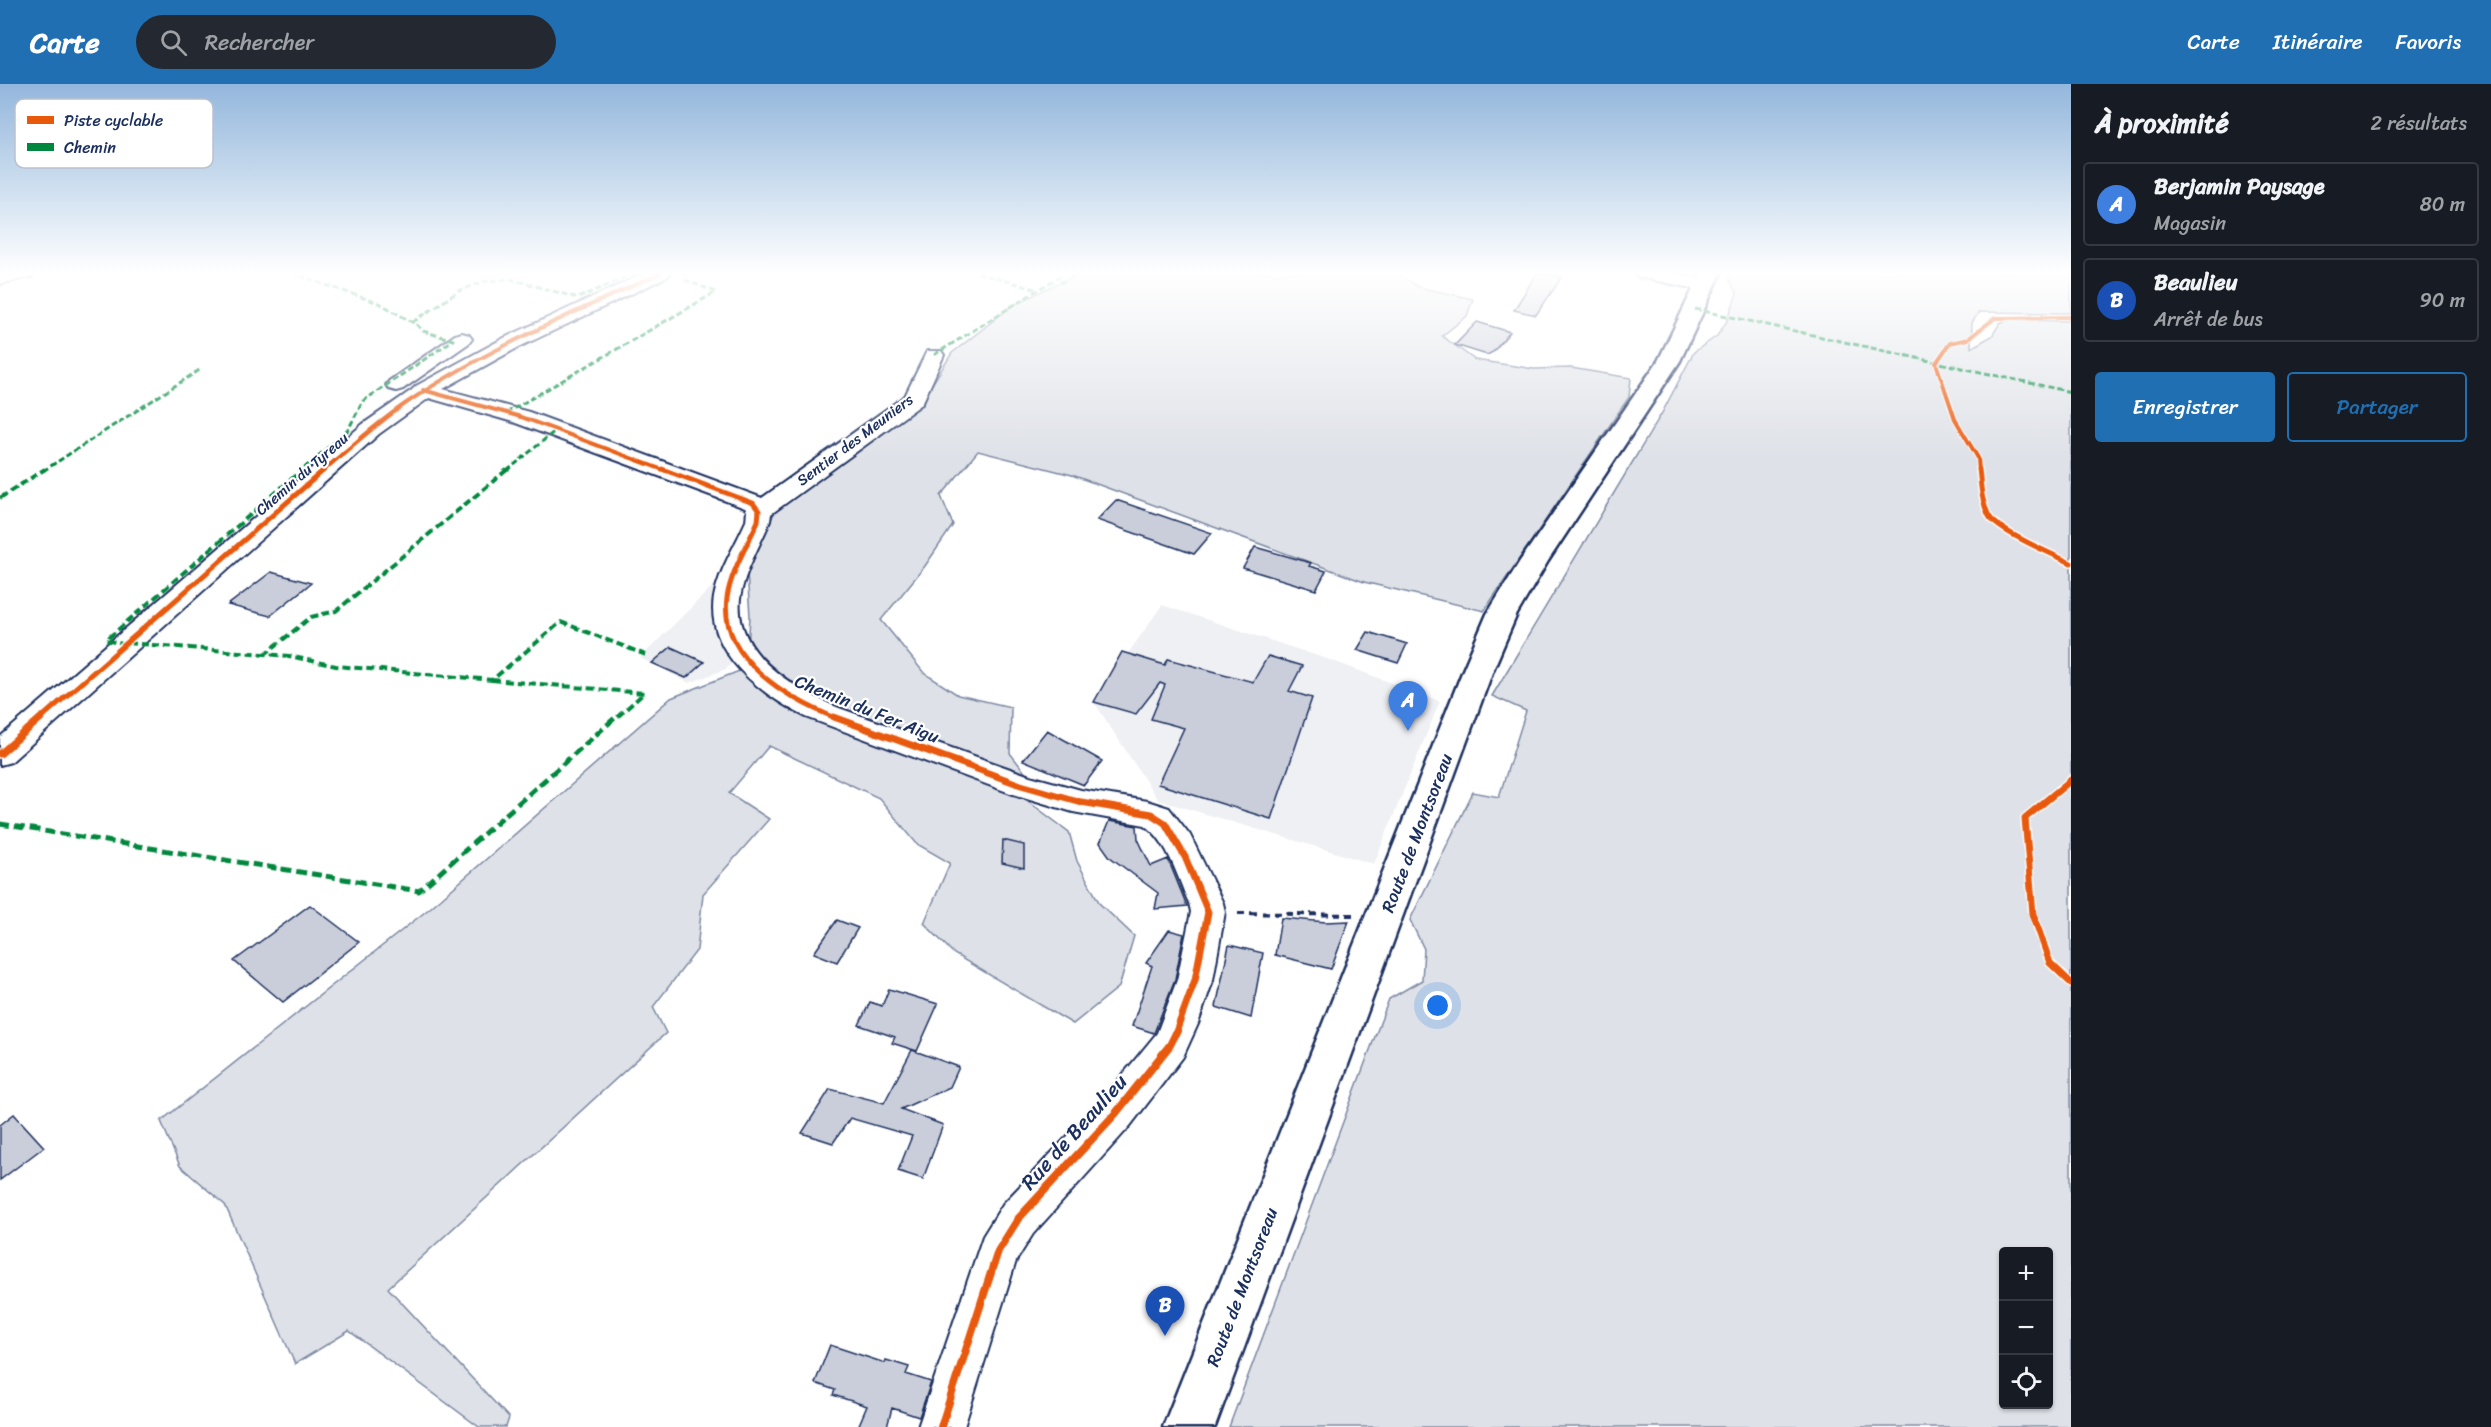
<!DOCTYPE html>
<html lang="fr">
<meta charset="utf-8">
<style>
:root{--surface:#171b24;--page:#242831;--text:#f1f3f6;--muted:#9ea1a6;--line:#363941;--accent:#1f6fb2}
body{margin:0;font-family:Sriracha,sans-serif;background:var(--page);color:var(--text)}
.controls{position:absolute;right:18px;bottom:18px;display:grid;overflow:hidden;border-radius:6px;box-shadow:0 2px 4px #0004}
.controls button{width:54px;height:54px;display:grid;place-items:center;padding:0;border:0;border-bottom:2px solid var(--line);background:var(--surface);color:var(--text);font:30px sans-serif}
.you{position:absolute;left:1438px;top:922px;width:21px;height:21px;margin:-15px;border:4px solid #fff;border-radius:50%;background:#1a73e8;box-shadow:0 0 0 9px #1a73e833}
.badge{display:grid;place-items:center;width:39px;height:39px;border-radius:50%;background:var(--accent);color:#fff;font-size:20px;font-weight:700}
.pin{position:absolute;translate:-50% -50px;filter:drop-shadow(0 2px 3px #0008)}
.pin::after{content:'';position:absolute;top:32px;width:21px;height:18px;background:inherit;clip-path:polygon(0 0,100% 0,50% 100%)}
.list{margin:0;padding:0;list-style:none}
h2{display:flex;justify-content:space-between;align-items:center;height:78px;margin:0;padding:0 24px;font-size:26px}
h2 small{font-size:20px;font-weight:400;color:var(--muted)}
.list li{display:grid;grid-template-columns:39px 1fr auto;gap:18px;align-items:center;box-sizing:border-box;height:84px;margin:0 12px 12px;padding:0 12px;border:2px solid var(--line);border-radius:6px}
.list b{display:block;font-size:22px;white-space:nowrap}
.list p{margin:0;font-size:20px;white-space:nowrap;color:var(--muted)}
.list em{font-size:20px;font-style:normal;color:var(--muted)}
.actions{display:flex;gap:12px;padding:18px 24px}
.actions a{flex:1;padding:14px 0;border:2px solid var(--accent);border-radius:6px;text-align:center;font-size:21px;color:var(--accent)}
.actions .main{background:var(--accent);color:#fff}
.icon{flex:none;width:33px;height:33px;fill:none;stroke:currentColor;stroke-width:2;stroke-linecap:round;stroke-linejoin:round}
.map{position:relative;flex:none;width:2071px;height:1343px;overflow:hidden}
header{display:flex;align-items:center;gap:36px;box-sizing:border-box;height:84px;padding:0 30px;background:var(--accent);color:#fff}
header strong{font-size:28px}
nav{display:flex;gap:33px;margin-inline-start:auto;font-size:21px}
.search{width:420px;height:54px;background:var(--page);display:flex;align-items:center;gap:15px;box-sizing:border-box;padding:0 21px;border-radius:33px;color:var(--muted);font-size:22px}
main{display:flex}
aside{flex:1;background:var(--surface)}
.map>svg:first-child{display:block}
</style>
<header>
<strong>Carte</strong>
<div class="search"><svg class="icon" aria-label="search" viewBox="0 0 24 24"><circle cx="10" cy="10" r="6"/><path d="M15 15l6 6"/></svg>Rechercher</div>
<nav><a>Carte</a><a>Itinéraire</a><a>Favoris</a></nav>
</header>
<main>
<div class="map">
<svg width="2071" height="1343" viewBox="0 0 2071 1343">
<rect width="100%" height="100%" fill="#fff"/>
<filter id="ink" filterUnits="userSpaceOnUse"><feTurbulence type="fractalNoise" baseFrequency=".0167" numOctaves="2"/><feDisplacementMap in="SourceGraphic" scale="12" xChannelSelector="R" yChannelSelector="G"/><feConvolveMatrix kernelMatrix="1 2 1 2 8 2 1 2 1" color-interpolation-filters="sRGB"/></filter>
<g filter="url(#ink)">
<path fill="#eff0f4" d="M721 494 736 575 726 585 689 599 640 574Z
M1162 521 1333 577 1440 617 1374 780 1158 716 1094 618Z"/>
<path fill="#dee1e7" stroke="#7c88a2" stroke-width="1.5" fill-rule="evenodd" d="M1078 189H1398L1418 203 1473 215 1467 232 1442 252 1475 276 1534 285 1571 284 1631 294 1629 313 1484 527 1364 498 1072 391 978 367 941 412 953 441 925 482 881 536 924 589 958 611 1011 623 1010 669 1030 695 1028 717 1069 748 1077 777 1100 820 1134 852 1119 903 1073 940 954 870 924 839 950 779 917 760 879 714 769 662 729 709 769 735 703 810 697 866 653 923 666 949 388 1204 509 1334 506 1343H479L349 1247 295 1280 225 1121 180 1082 161 1037 430 824 671 614 747 584 750 532 747 488 778 421 921 318 952 269 1012 222Z
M1730 189H2071V229L1979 228 1972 239 1971 264 1992 252 2000 239 2009 236 2071 237V1343H1229L1389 915 1422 896 1424 865 1410 836 1473 708 1499 713 1526 627 1492 612 1662 329 1694 268 1717 252 1727 237 1737 210 1729 195ZM2004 1168H2048V1320H2004Z"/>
<path fill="#caceda" stroke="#1b2f5e" stroke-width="1.5" d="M1537 189 1562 193 1536 231 1514 226Z
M1477 238 1510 248 1493 268 1487 271 1455 261Z
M1116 416 1212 449 1194 470 1097 436Z
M1255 463 1311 479 1309 482 1326 487 1316 506 1243 484Z
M271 488 311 499 270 532 228 521Z
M1368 548 1407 560 1398 579 1357 566Z
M671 563 704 578 686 594 652 579Z
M1122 568 1165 581 1168 575 1253 598 1268 572 1302 582 1289 607 1312 614 1271 735 1158 700 1184 644 1151 635 1165 601 1160 599 1136 630 1094 618Z
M1047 646 1102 677 1084 701 1023 676Z
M1109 737 1137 742 1138 755 1151 782 1168 775 1187 822 1155 825 1158 809 1110 773 1100 759Z
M1003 756 1024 761V784L1002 779Z
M310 821 359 858 283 918 234 877Z
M1281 834 1326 838 1349 837 1331 885 1275 871Z
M837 836 858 844 837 878 814 869Z
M1169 846 1184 850 1175 895 1154 949 1132 942 1152 882 1146 879Z
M1229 861 1263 869 1251 934 1216 923Z
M889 905 938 920 917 967 892 959 895 953 859 941 870 918 882 922Z
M912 966 959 983 950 1003 901 1025 943 1041 923 1095 898 1087 912 1052 850 1034 833 1059 802 1049 830 1005 884 1019Z
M14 1030 44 1063 0 1096V1041Z
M830 1261 885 1279 886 1276 909 1283 906 1290 931 1298 919 1333 892 1324 887 1343H858L867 1322 833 1311 835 1306 815 1299Z"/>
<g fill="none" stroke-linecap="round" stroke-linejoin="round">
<g stroke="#1b2f5e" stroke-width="4">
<path id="minor" d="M0 189H34L31 193 0 200Z
M645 189H670L667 193 519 263 443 305 529 328 762 414 905 312 927 267H941L944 271 922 320 771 430 770 437C760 462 744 487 740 515 734 571 795 605 839 624L1030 692 1081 706 1147 717 1169 724 1190 751 1223 819 1225 828 1213 896 1198 940 1183 973 1130 1042 1033 1150 1016 1177 964 1343H918L983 1152 1003 1120 1102 1016 1157 949 1177 896 1191 828 1189 819C1177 793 1169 758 1145 741L1073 728 1010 709 806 633C762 611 705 569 714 513 719 486 735 462 746 437L747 427 745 424 513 338 429 314 379 350 11 678 0 681V653L363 340 412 306 416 302 504 254Z
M1634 189H1674L1713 197 1715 201 1713 205 1706 207 1643 194 1637 193Z
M462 249 469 251 472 255 469 259 403 305 396 307 389 305 386 301 389 297 455 251Z"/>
</g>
<g stroke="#1b2f5e" stroke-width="5">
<path id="major" d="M1701 189H1721L1680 277 1548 477 1517 530 1493 586 1215 1343H1163L1463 586 1487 530 1520 477 1658 277Z"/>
</g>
<path stroke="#1b2f5e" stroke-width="4" stroke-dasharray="7 5" stroke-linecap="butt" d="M1238 829 1353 831"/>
<use href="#minor" fill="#fff" fill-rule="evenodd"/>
<use href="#major" fill="#fff" fill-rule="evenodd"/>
<path stroke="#00873e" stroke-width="3" stroke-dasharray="6 3" stroke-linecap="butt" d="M292 189 381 220 417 241 423 247 453 256 363 317 348 346 301 387
M978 189 1035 205
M1060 199 1081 189
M1695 225 2071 308
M413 238 459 207 485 197 511 195 578 214 635 189
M934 271 1065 189
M506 329 716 208 685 196 686 189
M43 387 201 285
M507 387 556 346"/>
<path stroke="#00873e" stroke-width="4" stroke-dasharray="8 4" stroke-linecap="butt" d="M0 414 45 385
M128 559 289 572 336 582 492 596 561 538 646 571
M126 561 106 556 303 385
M264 571 311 533 336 527 508 385
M492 596 644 609 615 635"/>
<path stroke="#00873e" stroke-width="5" stroke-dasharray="10 5" stroke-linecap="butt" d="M0 740 419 807 616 633"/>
<g stroke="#fff" stroke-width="6">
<path id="cycleway-far3" d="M423 306 521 333 666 387
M323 387C350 363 376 340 405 320 484 266 574 229 661 189
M1979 387 1978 374 1955 335 1936 279 1950 259 1968 255 1995 234 2071 233"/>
</g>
<g stroke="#fff" stroke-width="8">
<path id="cycleway-far2" d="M662 385 753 419 759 427 758 437C747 462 731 487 727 514 719 576 790 616 838 635
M1979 385C1981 401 1981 417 1989 432 1997 447 2054 471 2071 479
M40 635 325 385"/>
</g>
<g stroke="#fff" stroke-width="10">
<path id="cycleway-far1" d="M834 633 1021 701 1081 718 1151 730 1165 739 1185 773 1208 828 1195 896 1176 948
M0 670 42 633
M2071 696 2025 734 2033 830 2050 879 2071 899"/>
</g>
<g stroke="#fff" stroke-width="12">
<path id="cycleway" d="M941 1343 998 1167 1018 1135 1116 1029 1170 961 1177 947"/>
</g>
<use href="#cycleway-far3" stroke="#e8590c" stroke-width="4"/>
<use href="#cycleway-far2" stroke="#e8590c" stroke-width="5"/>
<use href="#cycleway-far1" stroke="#e8590c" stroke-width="7"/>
<use href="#cycleway" stroke="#e8590c" stroke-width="8"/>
</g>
</g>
<linearGradient id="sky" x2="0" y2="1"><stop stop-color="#93b7dc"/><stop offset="0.5" stop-color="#fff"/><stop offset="1" stop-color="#fff" stop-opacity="0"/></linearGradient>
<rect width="2071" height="377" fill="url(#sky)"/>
<g text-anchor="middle" stroke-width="4.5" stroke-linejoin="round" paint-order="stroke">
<g font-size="15" fill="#1b2f5e" stroke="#fff">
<text transform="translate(855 356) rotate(-37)" y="5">Sentier des Meuniers</text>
<text transform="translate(302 390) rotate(-41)" y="5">Chemin du Tyreau</text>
</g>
<g font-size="18" fill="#1b2f5e" stroke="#fff">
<text transform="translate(867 625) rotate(22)" y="6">Chemin du Fer Aigu</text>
<text transform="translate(1417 749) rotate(-69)" y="6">Route de Montsoreau</text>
<text transform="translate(1242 1203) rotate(-69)" y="6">Route de Montsoreau</text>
</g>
<g font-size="21" fill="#1b2f5e" stroke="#fff">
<text transform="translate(1074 1048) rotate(-48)" y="7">Rue de Beaulieu</text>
</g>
</g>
<rect x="15" y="15" width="198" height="69" rx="9" fill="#fff" stroke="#bbc1cf" stroke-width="1.5"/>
<rect x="27" y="32" width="27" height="8" fill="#e8590c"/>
<rect x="27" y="59" width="27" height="8" fill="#00873e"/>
<g font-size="16" fill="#1b2f5e">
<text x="64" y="42">Piste cyclable</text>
<text x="64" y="69">Chemin</text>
</g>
</svg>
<div class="controls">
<button>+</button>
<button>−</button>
<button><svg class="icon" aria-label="locate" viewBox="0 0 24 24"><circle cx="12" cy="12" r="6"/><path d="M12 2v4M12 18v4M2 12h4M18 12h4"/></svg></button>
</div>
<div class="you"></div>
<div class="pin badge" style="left:1408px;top:647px;background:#3f7fe0">A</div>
<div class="pin badge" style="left:1165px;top:1252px;background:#1a4fb4">B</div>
</div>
<aside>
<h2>À proximité<small>2 résultats</small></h2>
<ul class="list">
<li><span class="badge" style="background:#3f7fe0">A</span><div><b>Berjamin Paysage</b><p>Magasin</p></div><em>80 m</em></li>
<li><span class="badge" style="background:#1a4fb4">B</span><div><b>Beaulieu</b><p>Arrêt de bus</p></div><em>90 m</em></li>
</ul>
<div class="actions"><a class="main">Enregistrer</a><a>Partager</a></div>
</aside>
</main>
